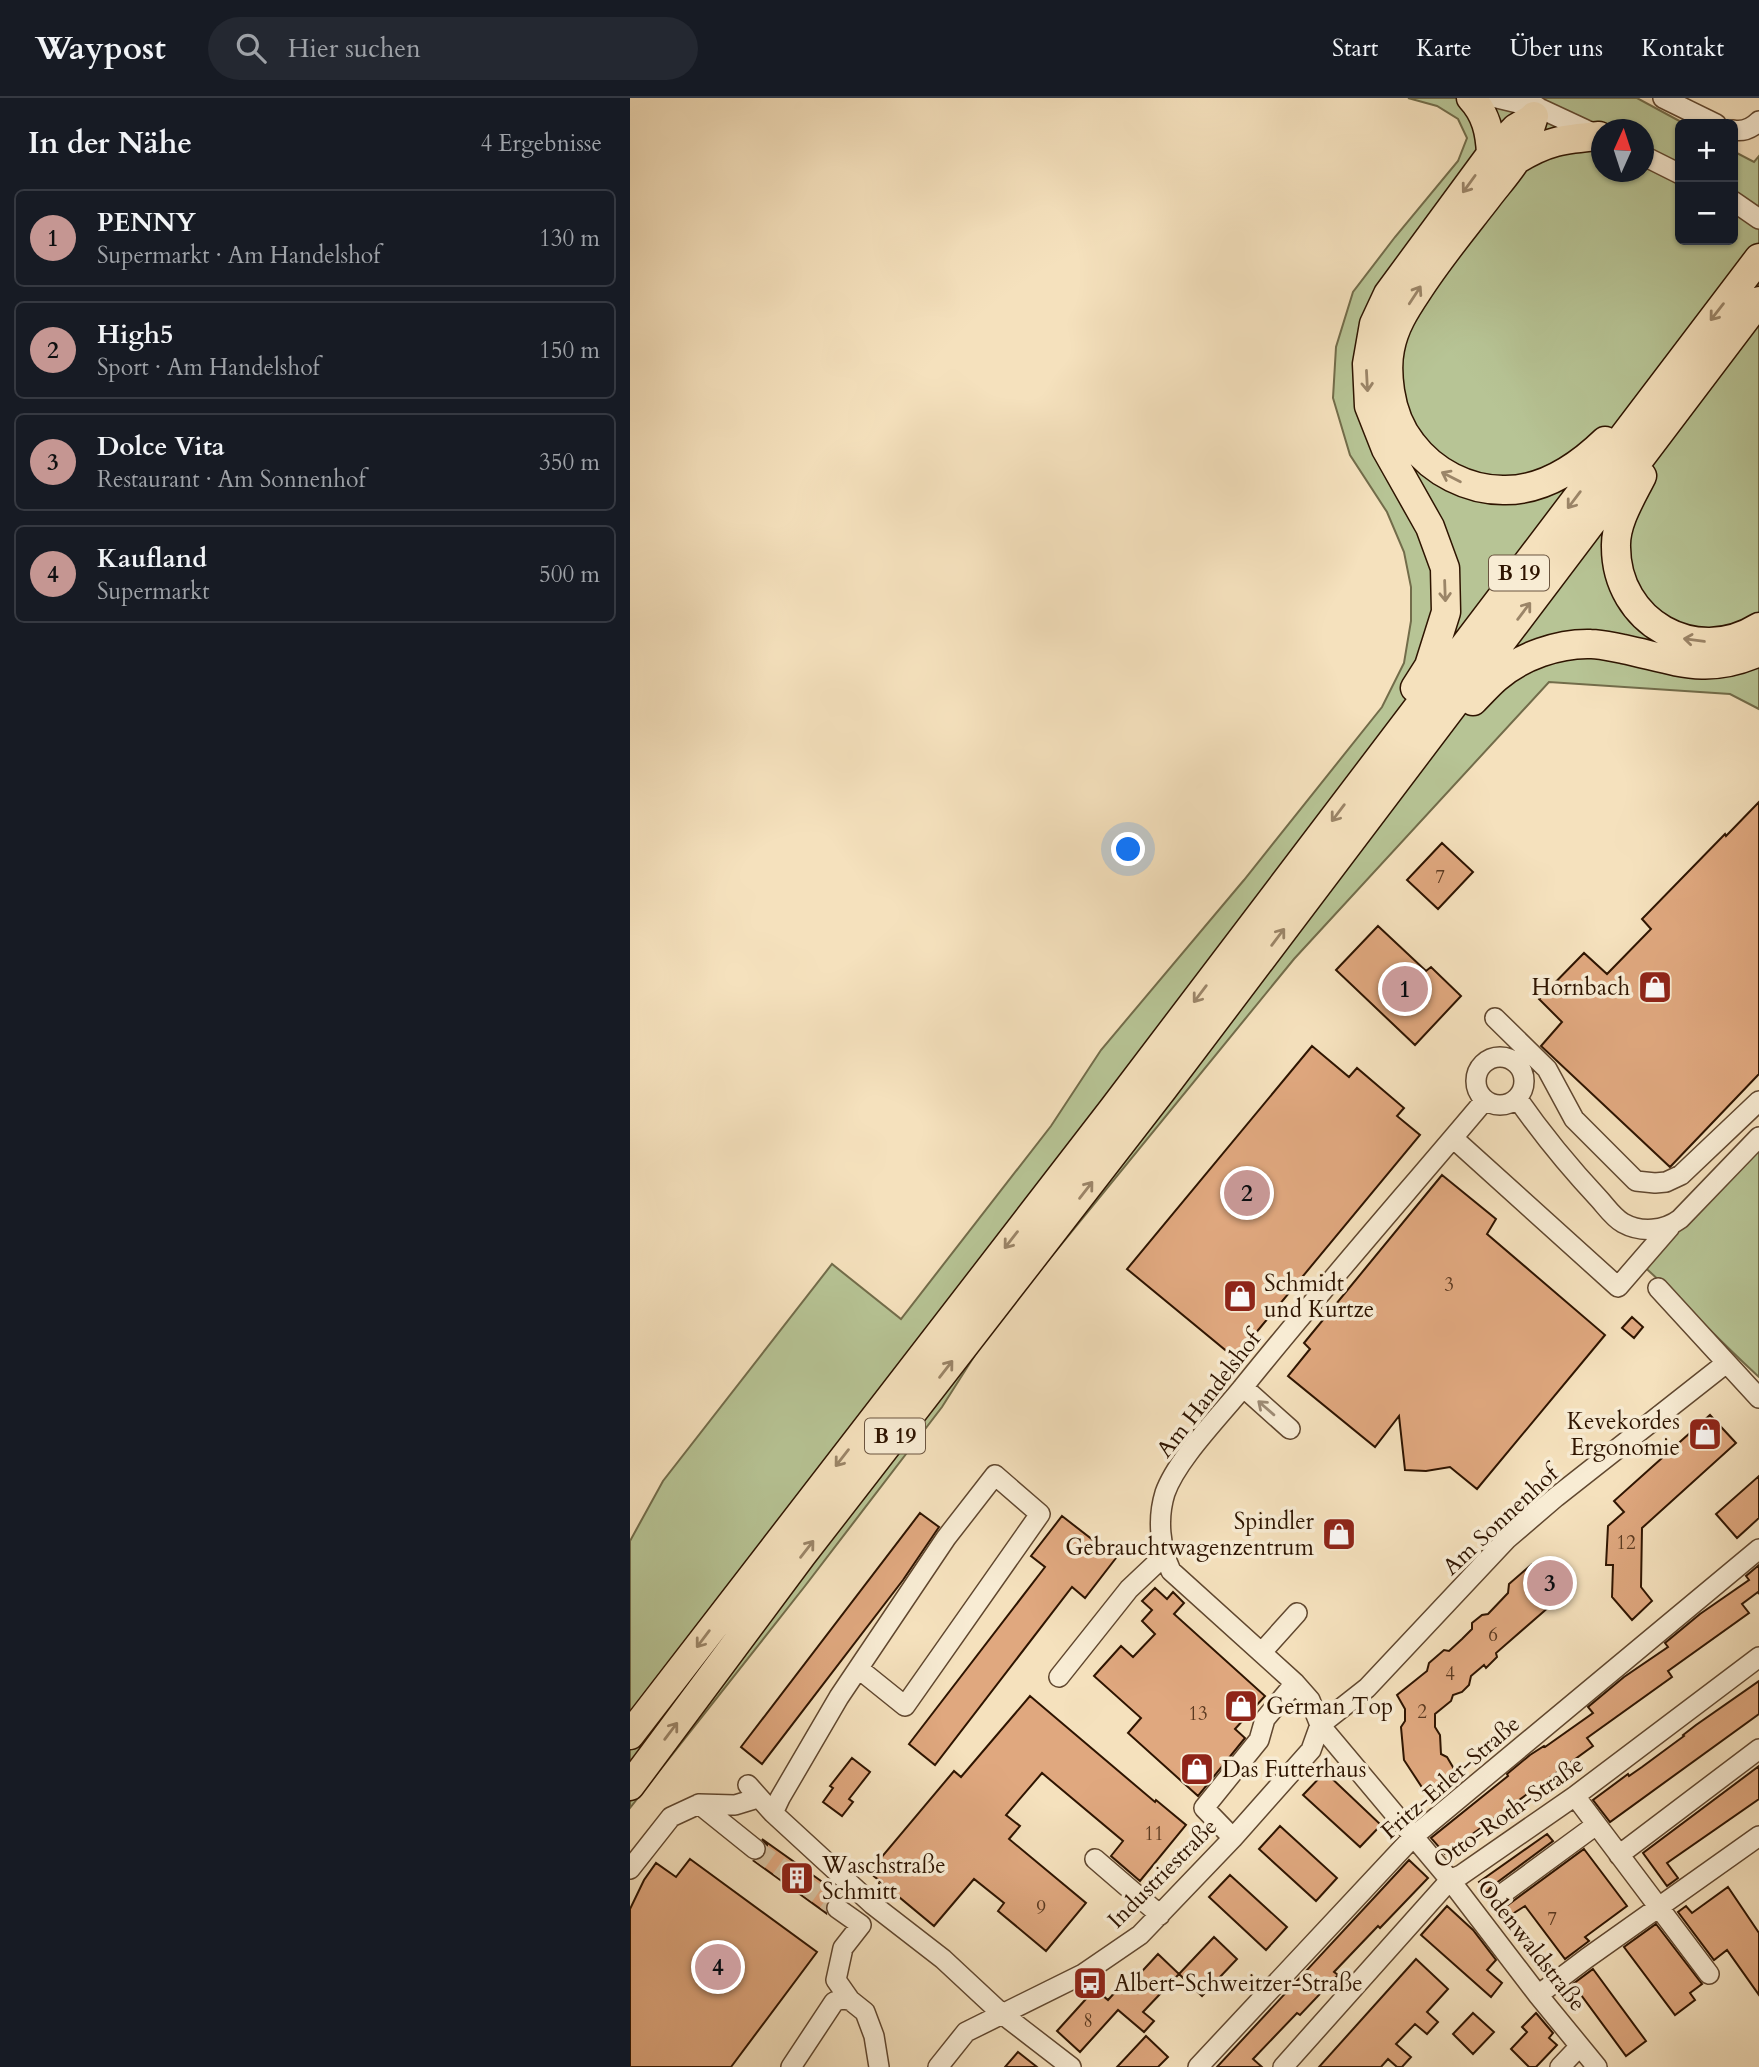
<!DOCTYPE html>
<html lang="de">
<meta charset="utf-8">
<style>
:root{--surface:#171b24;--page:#242831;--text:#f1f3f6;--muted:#9ea1a6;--line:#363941;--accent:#c59692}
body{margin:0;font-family:Cardo,serif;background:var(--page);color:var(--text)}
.controls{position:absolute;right:21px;top:21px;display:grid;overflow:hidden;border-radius:10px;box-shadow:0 2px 5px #0004}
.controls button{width:63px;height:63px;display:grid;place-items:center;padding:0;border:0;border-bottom:2px solid var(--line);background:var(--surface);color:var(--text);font:35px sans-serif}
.compass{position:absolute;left:961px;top:21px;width:63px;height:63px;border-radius:50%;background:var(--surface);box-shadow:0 2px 5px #0004;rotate:3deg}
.you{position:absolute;left:499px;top:752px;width:24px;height:24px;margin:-18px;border:5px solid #fff;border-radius:50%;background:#1a73e8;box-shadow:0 0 0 10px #1a73e833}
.badge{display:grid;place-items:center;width:46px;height:46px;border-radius:50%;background:var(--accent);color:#111;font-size:23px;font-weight:700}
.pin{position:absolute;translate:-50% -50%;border:4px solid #fff;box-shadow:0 2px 7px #0006}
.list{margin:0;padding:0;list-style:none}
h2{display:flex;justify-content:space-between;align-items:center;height:91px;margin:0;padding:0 28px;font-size:30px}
h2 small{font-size:23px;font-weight:400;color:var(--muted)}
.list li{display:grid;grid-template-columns:46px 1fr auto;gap:21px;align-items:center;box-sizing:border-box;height:98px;margin:0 14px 14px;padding:0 14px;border:2px solid var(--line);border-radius:10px}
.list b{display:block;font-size:26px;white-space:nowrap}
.list p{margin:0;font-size:23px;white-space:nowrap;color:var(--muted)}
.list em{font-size:23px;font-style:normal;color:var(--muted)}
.icon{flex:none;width:38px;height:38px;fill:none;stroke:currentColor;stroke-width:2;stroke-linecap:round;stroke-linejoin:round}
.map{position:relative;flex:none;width:1129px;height:1969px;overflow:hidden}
header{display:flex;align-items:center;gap:42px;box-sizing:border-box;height:98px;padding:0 35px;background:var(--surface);border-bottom:2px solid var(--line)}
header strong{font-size:33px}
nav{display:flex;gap:38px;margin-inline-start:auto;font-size:24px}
.search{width:490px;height:63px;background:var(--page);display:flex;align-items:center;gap:18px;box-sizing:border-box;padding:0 24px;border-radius:38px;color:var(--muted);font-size:26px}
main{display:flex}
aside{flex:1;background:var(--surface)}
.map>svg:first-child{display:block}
</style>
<header>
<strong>Waypost</strong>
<div class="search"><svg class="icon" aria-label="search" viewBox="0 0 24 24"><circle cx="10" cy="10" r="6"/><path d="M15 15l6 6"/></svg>Hier suchen</div>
<nav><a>Start</a><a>Karte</a><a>Über uns</a><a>Kontakt</a></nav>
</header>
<main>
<aside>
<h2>In der Nähe<small>4 Ergebnisse</small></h2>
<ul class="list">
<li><span class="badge">1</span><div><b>PENNY</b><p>Supermarkt · Am Handelshof</p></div><em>130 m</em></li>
<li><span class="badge">2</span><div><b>High5</b><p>Sport · Am Handelshof</p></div><em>150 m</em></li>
<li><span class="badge">3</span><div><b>Dolce Vita</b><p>Restaurant · Am Sonnenhof</p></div><em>350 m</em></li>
<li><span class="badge">4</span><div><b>Kaufland</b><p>Supermarkt</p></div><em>500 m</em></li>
</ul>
</aside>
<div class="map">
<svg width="1129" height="1969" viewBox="0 0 1129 1969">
<rect width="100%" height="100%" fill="#f5e1bd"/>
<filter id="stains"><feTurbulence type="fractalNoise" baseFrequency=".00286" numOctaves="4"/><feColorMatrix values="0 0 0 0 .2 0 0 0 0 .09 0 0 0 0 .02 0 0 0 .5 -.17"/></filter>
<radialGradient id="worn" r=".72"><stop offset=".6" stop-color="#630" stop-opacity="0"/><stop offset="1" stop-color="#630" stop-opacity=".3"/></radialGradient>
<path fill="#b7c495" stroke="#726c4a" stroke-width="2" fill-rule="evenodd" d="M778 0H1007L1055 26H1050V142H1103V53L1124 64 1129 58V611L1100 596 919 584 664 861 359 1235 312 1309 175 1488 0 1710V1443L33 1383 202 1166 271 1221 421 1028 471 952 614 782 752 609 774 565 781 523V489L774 454 757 414 720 357 703 300 706 249 723 194 765 139 828 63 837 40 828 21 807 8ZM972 32H1014V74H972Z
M1129 1031V1279C1088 1242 1051 1201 1010 1165Z"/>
<path fill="#e0a87f" stroke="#2e1400" stroke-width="2" d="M1129 704V976L1040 1069 911 948 932 924 909 901 954 855 977 876 1021 831 1012 821 1095 736 1096 738Z
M812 745 843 774 808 811 777 782Z
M748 828 796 873 801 869 831 898 785 947 706 872Z
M682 948 719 979 727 970 774 1010 767 1018 790 1037 605 1260 497 1171Z
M812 1077 866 1121 857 1136 975 1237 847 1391 820 1369 796 1373 775 1372 769 1318 745 1349 658 1278 680 1251 674 1245Z
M1002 1219 1013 1229 1004 1240 992 1230Z
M1080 1317 1106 1345 1012 1430 1011 1489 1022 1503 1002 1522 982 1499 983 1467H976L978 1428 994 1414 984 1403Z
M1129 1378V1420L1107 1440 1086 1416Z
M290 1415 309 1429 273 1482 132 1666 111 1649Z
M432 1418 486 1460 455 1500 442 1489 305 1667 279 1646 415 1469 401 1458Z
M902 1466 911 1467 929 1487 930 1496 927 1502 866 1555 867 1559 856 1570 854 1567 841 1578 839 1587 832 1594 823 1597 821 1603 805 1616V1629L810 1637 811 1656 817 1659 827 1676 797 1697 774 1662 771 1629 775 1623V1611L767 1597 797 1573 799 1565 814 1552 819 1553 832 1541 842 1531V1525L852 1517 858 1516 878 1495 879 1486Z
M1129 1467V1496L1128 1494 1112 1506 1119 1515 1038 1573 1042 1579 957 1640 963 1648 815 1756 801 1740 878 1678 877 1676 900 1657 914 1648 915 1649 963 1615 958 1609 994 1579 1038 1549 1035 1545 1070 1516 1119 1482 1116 1478Z
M525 1490 537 1501 543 1494 554 1505 544 1516 635 1598 605 1631 615 1640 568 1698 498 1635 511 1620 464 1578 491 1548 503 1559 525 1536 512 1523 522 1512 512 1503Z
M1129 1583V1616L980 1724 963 1702 998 1676 999 1678 1012 1669 1054 1638 1053 1637 1066 1627Z
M400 1598 525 1704 526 1702 556 1727 510 1783 481 1758 493 1743 412 1675 376 1717 390 1728 379 1741 456 1805 416 1853 368 1813 374 1805 344 1781 304 1828 239 1774 324 1673 331 1679Z
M222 1660 240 1674 219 1701 223 1704 212 1718 193 1704 203 1690 200 1688Z
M1129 1668V1701L1037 1765 1048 1780 1037 1788 1013 1755Z
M695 1674 751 1727 730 1749 673 1697Z
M650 1728 707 1780 686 1803 629 1751Z
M917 1736 923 1743 861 1789 857 1795 849 1784Z
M132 1741 215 1800 207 1798 201 1799 195 1808 196 1815 124 1763 134 1759 137 1754V1747Z
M954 1751 997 1808 955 1839 959 1843 935 1861 895 1808 876 1820 869 1811 875 1809Z
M60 1761 187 1854 101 1969H0V1811L14 1782 26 1765 46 1779Z
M779 1762 798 1780 750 1830 748 1828 704 1874 708 1877 670 1917 667 1915 623 1961 632 1969H587Z
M600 1777 657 1829 636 1852 579 1799Z
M1098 1789 1129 1835V1897L1097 1852 1084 1862 1048 1814 1056 1808 1062 1815Z
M817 1808 843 1832 866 1862 857 1872 872 1885 861 1899 791 1837Z
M1026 1826 1072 1886 1060 1895 1065 1902 1045 1917 994 1849Z
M584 1839 607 1861 572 1898 549 1876Z
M528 1856 549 1876 513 1914 524 1923 514 1934 488 1912 450 1954 427 1933 465 1891 478 1902 488 1891 492 1895Z
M786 1861 818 1891 797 1914 808 1924 797 1936 785 1926 766 1946 781 1959 772 1969H767L758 1961 751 1969H689Z
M963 1871 1016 1943 996 1958 943 1886Z
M843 1915 864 1934 843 1956 823 1936Z
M906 1915 923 1935 919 1940 927 1947 906 1969H899L881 1951 897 1934 892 1929Z
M516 1938 538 1959 528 1969H487Z
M388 1954 407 1969H375Z"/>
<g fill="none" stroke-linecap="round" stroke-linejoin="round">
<path stroke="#d7c2a1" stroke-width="19" stroke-dasharray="19 10" stroke-linecap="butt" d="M125 1751 207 1810"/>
<g stroke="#60472f" stroke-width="22">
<path id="minor" d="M867 0 904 9
M894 0 909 10 967 37
M1033 0 1086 26
M1103 32C1113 34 1122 30 1129 23
M1014 58 1050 76
M1103 103 1129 121
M865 920 917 971 944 1021 1006 1083 1025 1085 1036 1084 1051 1077 1129 1003
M846 983a24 24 0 1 1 48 0a24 24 0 1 1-48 0Z
M887 1000C912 1036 940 1070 970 1102 977 1110 984 1120 993 1125 1011 1135 1034 1133 1050 1121L1129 1039
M855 1002C775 1097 692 1191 614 1288 591 1317 547 1361 535 1395 527 1421 530 1449 541 1473L665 1585 680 1602 690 1627 820 1782 908 1897 967 1969
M823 1040 988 1189 1040 1129
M1028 1190 1129 1300
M613 1289 660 1331
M632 1554 667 1515
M429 1579 499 1491 534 1458
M690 1627 737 1590 877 1441 926 1399 1095 1266
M118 1687 143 1715 242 1806 313 1861 371 1915 441 1969
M945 1698 1079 1876
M69 1706 125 1751
M143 1715 150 1700 209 1599 316 1440 365 1377 410 1416 275 1608 229 1571
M603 1740 574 1710 629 1642 635 1621 665 1585
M989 1757 1129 1651
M465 1761 530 1817
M0 1771 41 1719 69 1706 105 1707 128 1700
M868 1799 966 1727
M207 1810 231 1827 213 1850 206 1882 220 1902 235 1914 244 1938 249 1969
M908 1897 957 1860 1129 1738
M161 1969 204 1904 211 1901 220 1902
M308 1969 336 1934 453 1876 510 1837 603 1740 681 1652 690 1627
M568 1969 784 1738 1129 1451
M653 1969 820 1782 831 1777 945 1698 1129 1559
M930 1969 949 1949"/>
</g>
<g stroke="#2e1400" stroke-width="31">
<path id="highway" d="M841 0C856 16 860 34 861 56
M904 18C899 33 895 49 886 62 877 76 866 88 857 100 833 131 808 161 787 194 775 212 764 229 760 251 757 265 758 279 760 293 763 313 769 330 782 346 803 374 838 392 873 392 913 393 947 370 975 343
M886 62C917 43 933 41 969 38
M1012 378C1001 400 985 425 986 449 986 524 1065 569 1129 529
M785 590 799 568 816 514 815 470 800 429 756 351 739 308 737 266 744 226 758 196 861 56 886 30 903 20
M843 603C851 595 858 587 866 580 891 558 929 545 961 546 971 546 982 549 993 551 1045 562 1076 578 1129 554
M0 1637 483 1011 1129 160
M0 1688 172 1457 533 991 1129 203"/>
</g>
<use href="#minor" stroke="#f8ecd4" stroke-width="19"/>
<use href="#highway" stroke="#f5e1bd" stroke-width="28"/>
</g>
<defs><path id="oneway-shaft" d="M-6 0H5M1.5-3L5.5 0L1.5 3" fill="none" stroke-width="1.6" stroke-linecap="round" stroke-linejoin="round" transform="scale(1.75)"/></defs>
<g stroke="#9b8568">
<use href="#oneway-shaft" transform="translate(839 86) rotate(126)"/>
<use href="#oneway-shaft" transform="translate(785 197) rotate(-57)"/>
<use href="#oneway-shaft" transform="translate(1087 214) rotate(128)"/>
<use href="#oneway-shaft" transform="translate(737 283) rotate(87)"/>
<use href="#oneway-shaft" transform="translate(821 379) rotate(-153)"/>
<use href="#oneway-shaft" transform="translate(944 402) rotate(127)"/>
<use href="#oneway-shaft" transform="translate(815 493) rotate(88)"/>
<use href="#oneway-shaft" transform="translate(894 513) rotate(-53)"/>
<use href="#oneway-shaft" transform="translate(1064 542) rotate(-172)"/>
<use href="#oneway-shaft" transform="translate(708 715) rotate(127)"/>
<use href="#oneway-shaft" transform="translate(648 839) rotate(-53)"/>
<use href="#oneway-shaft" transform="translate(570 896) rotate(127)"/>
<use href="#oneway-shaft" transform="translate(456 1092) rotate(-52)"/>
<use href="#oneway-shaft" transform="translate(381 1142) rotate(128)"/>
<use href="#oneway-shaft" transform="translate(316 1271) rotate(-52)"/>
<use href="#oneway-shaft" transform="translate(212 1360) rotate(128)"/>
<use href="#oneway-shaft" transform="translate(177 1451) rotate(-52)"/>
<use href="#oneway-shaft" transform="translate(73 1541) rotate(127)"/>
<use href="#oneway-shaft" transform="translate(41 1633) rotate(-53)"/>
</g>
<use stroke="#9d8b75" href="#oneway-shaft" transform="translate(636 1310) rotate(-139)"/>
<defs>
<g id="shop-square" transform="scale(1.75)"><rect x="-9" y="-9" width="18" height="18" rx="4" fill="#8f2418" stroke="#f8ecd4"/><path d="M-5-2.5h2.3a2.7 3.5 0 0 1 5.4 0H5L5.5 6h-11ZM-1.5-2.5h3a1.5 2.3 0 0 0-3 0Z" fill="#fff"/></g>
<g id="building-square" transform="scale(1.75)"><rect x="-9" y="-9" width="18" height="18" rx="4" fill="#8f2418" stroke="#f8ecd4"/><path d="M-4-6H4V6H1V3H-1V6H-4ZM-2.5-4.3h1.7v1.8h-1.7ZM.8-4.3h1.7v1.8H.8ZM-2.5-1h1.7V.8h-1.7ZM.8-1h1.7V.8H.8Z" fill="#fff"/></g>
<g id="bus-square" transform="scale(1.75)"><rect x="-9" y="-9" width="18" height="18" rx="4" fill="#8f2418" stroke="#f8ecd4"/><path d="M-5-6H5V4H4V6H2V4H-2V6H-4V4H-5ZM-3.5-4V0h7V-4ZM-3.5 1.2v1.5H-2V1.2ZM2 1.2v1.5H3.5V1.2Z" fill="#fff"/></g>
</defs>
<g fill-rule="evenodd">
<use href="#shop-square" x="1025" y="889"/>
<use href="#shop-square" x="610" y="1198"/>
<use href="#shop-square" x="1075" y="1336"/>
<use href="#shop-square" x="709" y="1436"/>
<use href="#shop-square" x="611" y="1608"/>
<use href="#shop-square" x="567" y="1671"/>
<use href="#building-square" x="167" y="1780"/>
<use href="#bus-square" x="460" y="1885"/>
</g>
<g text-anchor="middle" stroke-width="7" stroke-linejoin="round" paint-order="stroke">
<g font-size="19" fill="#5a3920">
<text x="810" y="785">7</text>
<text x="819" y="1193">3</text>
<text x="996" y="1451">12</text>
<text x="863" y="1543">6</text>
<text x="820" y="1582">4</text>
<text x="792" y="1620">2</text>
<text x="568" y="1622">13</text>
<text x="524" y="1742">11</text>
<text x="411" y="1816">9</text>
<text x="922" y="1827">7</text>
<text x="458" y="1929">8</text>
</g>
<g fill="#f8ecd4" stroke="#6b5540" stroke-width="2">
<rect x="859" y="457.5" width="60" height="35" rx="5"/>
<rect x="235" y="1320.5" width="60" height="35" rx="5"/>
</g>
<g font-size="21" font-weight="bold" fill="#2e1400">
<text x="889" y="482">B 19</text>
<text x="265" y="1345">B 19</text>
</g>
<g font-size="23" fill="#2e1400" stroke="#f8ecd4" text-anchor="start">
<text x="1000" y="897" text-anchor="end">Hornbach</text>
<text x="634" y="1193">Schmidt<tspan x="634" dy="26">und Kurtze</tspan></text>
<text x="1050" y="1331" text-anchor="end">Kevekordes<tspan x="1050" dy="26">Ergonomie</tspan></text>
<text x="684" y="1431" text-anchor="end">Spindler<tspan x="684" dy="26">Gebrauchtwagenzentrum</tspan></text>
<text x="636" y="1616">German Top</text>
<text x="592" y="1679">Das Futterhaus</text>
<text x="192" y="1775">Waschstraße<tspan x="192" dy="26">Schmitt</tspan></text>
<text x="484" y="1893">Albert-Schweitzer-Straße</text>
</g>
<g font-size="23" fill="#2e1400" stroke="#f8ecd4">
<text transform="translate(578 1296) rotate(-52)" y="8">Am Handelshof</text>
<text transform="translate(870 1422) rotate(-43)" y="8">Am Sonnenhof</text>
<text transform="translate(820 1679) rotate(-41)" y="8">Fritz-Erler-Straße</text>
<text transform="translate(878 1714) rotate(-35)" y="8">Otto-Roth-Straße</text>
<text transform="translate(532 1775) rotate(-45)" y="8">Industriestraße</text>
<text transform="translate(902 1847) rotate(52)" y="8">Odenwaldstraße</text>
</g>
</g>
<rect width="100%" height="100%" filter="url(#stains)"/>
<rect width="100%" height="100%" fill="url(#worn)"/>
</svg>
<div class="controls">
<button>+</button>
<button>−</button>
</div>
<svg class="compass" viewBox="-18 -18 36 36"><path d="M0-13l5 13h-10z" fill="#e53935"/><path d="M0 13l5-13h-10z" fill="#9ea1a6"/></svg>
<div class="you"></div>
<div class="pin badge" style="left:775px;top:891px">1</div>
<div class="pin badge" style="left:617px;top:1095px">2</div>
<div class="pin badge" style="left:920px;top:1485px">3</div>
<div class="pin badge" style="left:88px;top:1869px">4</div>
</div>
</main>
